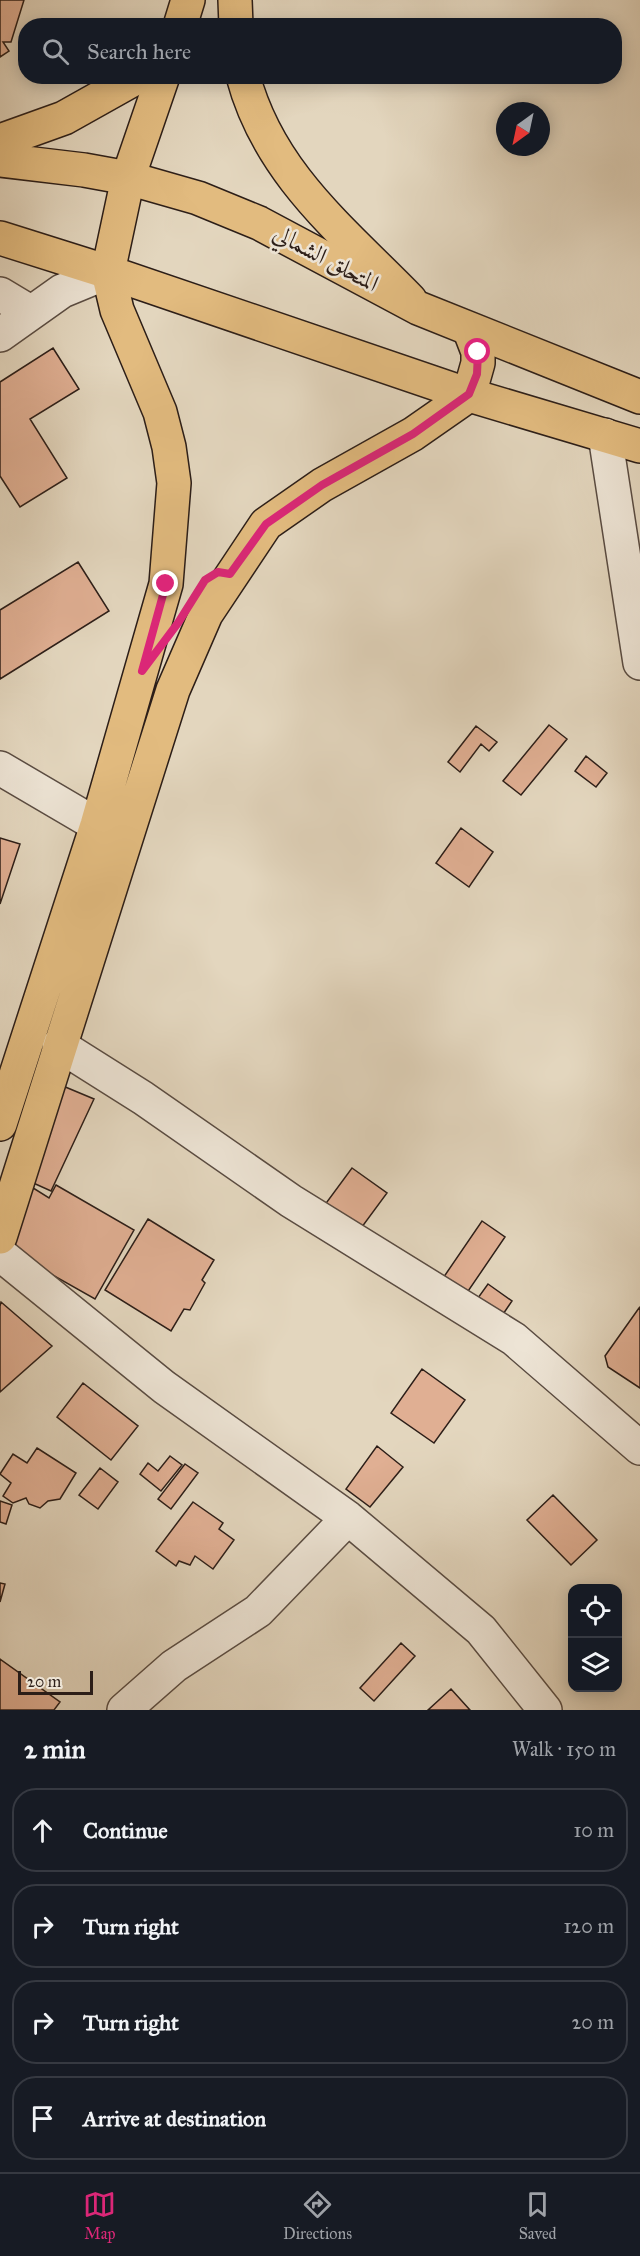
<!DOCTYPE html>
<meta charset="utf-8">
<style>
:root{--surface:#171b24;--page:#20242c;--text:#f1f3f6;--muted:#9ea1a6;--line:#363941;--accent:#db2777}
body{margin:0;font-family:"IM FELL Great Primer",Amiri,serif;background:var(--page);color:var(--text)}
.controls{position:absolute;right:18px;bottom:18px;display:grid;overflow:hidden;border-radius:12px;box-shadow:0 3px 15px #0003}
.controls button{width:54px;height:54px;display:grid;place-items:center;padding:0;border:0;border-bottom:2px solid var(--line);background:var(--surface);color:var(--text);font:30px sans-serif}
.compass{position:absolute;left:496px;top:102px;width:54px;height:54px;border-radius:50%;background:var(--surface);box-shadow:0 3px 15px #0003;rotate:213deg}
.scale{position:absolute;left:18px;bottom:15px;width:75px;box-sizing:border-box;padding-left:6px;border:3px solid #2c1e18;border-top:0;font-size:16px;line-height:21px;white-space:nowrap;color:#2c1e18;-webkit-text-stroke:4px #ede4d5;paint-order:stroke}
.stop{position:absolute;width:18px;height:18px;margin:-14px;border:4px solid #db2777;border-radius:50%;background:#fff}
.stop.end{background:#db2777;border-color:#fff;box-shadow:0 2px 6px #0008}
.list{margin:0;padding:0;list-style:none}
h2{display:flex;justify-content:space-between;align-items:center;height:78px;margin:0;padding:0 24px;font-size:26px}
h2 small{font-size:20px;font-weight:400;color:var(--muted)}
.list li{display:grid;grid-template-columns:39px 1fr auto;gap:18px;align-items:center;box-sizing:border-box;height:84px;margin:0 12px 12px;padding:0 12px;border:2px solid var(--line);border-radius:24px}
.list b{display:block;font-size:22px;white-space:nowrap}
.list em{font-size:20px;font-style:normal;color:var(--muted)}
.icon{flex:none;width:33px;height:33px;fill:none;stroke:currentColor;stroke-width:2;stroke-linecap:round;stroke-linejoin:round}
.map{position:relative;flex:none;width:640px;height:1710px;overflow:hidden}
.search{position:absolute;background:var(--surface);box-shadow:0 3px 15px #0003;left:18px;right:18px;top:18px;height:66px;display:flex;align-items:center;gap:15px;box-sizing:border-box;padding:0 21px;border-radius:24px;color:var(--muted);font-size:22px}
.sheet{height:462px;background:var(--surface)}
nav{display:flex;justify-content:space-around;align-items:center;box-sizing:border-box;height:84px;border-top:2px solid var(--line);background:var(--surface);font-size:16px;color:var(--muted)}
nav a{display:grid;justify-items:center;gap:3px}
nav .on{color:var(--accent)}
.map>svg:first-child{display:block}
</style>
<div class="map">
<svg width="640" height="1710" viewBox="0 0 640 1710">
<rect width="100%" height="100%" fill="#e3d6be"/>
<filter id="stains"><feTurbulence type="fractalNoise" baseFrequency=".00333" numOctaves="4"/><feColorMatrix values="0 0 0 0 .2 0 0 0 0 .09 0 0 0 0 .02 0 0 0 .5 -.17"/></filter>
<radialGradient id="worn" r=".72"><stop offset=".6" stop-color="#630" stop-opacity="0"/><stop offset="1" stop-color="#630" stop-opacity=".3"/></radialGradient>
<path fill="#e0af93" stroke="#2c1e18" stroke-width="1.5" d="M0 0H24L11 42H3L9 51 0 57Z
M53 348 79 389 30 419 67 478 20 507 0 476V382Z
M78 562 109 611 0 679V610Z
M549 725 567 739 521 795 503 781Z
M476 726 497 742 489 751 481 744 460 772 448 762Z
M586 756 607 773 596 787 575 771Z
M461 828 493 852 469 887 436 863Z
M0 838 20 844 0 904Z
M51 1081 94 1099 51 1191 20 1177Z
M352 1168 387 1193 356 1235 321 1210Z
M56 1185 134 1230 95 1299 12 1252 30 1186 49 1198Z
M148 1219 214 1260 202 1280 205 1283 190 1310 184 1309 171 1331 105 1290Z
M482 1221 505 1237 462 1300 439 1284Z
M488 1284 512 1301 495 1326 470 1309Z
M1 1302 52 1346 0 1392V1306Z
M639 1308 640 1307V1388L608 1367 605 1356Z
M422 1369 465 1400 434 1443 391 1413Z
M83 1383 138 1426 111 1460 57 1417Z
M377 1446 403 1467 370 1507 346 1489Z
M37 1448 76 1473 60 1499 48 1501 40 1508 29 1504 26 1498 13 1503 3 1496 11 1483 0 1474 13 1454 27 1463Z
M170 1456 182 1465 161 1491 140 1474 148 1463 158 1471Z
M185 1464 198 1473 171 1509 158 1499Z
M100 1468 118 1482 98 1509 79 1495Z
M553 1495 597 1540 571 1565 527 1520Z
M0 1501 12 1505 6 1524 0 1522Z
M193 1502 223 1523 219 1529 234 1540 213 1569 195 1556 190 1565 179 1561 176 1566 156 1551Z
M0 1583 5 1584 0 1602Z
M401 1643 415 1656 374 1701 360 1688Z
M0 1659 60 1702 54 1710H0Z
M451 1689 470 1710H428Z"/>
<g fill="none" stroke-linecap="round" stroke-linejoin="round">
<g stroke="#5a4c42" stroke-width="36">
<path id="minor" d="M0 294 30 312
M0 335 62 291 108 272
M605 435 640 663
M0 768 97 825
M59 1045 143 1098 291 1201 514 1339 640 1448
M0 1254 164 1387 348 1518 481 1630 545 1710
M124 1710 174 1666 258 1611 348 1518"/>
</g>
<g stroke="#2c1e18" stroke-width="36">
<path id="major" d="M235 0 236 26
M180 26 188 0
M243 76C269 174 343 231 410 300
M0 1124 97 825 166 584 174 483 169 447 160 412 117 310 108 272 128 178 163 76
M0 1237 173 690 206 614 266 524 322 485 413 434 469 395 478 363V352L470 331"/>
</g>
<g stroke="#2c1e18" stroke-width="36">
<path id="highway" d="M0 141 64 118 139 76
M0 160 84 170 128 178 198 198 259 223 418 308 640 397
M0 238 108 272 469 395 640 446"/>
</g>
<use href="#minor" stroke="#ede4d5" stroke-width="33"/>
<use href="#major" stroke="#e2bb7f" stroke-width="33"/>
<use href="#highway" stroke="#e2bb7f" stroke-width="33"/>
</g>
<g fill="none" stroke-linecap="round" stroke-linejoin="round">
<path stroke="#db2777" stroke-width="8" d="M166 584 142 671 178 623 205 580 218 572 230 574 266 524 322 485 413 434 469 394 477 374 478 352"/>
</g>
<g text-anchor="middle" stroke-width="5" stroke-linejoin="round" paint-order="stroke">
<g font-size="24" fill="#2c1e18" stroke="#ede4d5">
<text transform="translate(326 258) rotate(28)" y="8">المتحلق الشمالي</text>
</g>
</g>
<rect width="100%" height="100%" filter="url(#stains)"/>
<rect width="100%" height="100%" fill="url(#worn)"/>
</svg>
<div class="controls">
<button><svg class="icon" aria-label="locate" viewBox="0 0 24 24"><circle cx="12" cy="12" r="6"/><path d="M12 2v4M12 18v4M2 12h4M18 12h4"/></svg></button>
<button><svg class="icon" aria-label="layers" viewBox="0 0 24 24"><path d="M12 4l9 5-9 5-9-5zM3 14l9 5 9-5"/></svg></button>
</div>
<svg class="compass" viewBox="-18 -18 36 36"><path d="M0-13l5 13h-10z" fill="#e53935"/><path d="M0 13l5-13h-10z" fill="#9ea1a6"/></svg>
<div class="scale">20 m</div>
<div class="stop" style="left:478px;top:352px"></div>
<div class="stop end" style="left:166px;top:584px"></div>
<div class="search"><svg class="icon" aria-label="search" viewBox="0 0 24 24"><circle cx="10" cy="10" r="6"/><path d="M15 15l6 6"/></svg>Search here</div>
</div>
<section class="sheet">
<h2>2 min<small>Walk · 150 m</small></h2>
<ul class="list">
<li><svg class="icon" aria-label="ahead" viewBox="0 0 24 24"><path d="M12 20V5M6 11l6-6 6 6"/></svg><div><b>Continue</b></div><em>10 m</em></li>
<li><svg class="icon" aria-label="right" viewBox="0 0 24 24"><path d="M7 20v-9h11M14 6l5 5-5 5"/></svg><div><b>Turn right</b></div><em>120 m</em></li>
<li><svg class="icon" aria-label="right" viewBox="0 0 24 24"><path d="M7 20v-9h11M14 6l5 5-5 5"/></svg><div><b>Turn right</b></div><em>20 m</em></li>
<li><svg class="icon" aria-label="arrive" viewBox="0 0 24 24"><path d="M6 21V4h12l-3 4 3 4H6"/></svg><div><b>Arrive at destination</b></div></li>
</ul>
</section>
<nav>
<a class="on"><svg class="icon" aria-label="map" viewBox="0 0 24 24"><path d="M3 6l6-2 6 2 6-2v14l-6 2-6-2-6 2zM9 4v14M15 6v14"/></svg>Map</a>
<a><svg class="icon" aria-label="directions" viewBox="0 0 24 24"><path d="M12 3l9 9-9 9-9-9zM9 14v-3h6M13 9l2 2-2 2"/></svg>Directions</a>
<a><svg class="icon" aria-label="saved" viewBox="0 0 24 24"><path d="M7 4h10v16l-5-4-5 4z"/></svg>Saved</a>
</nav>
